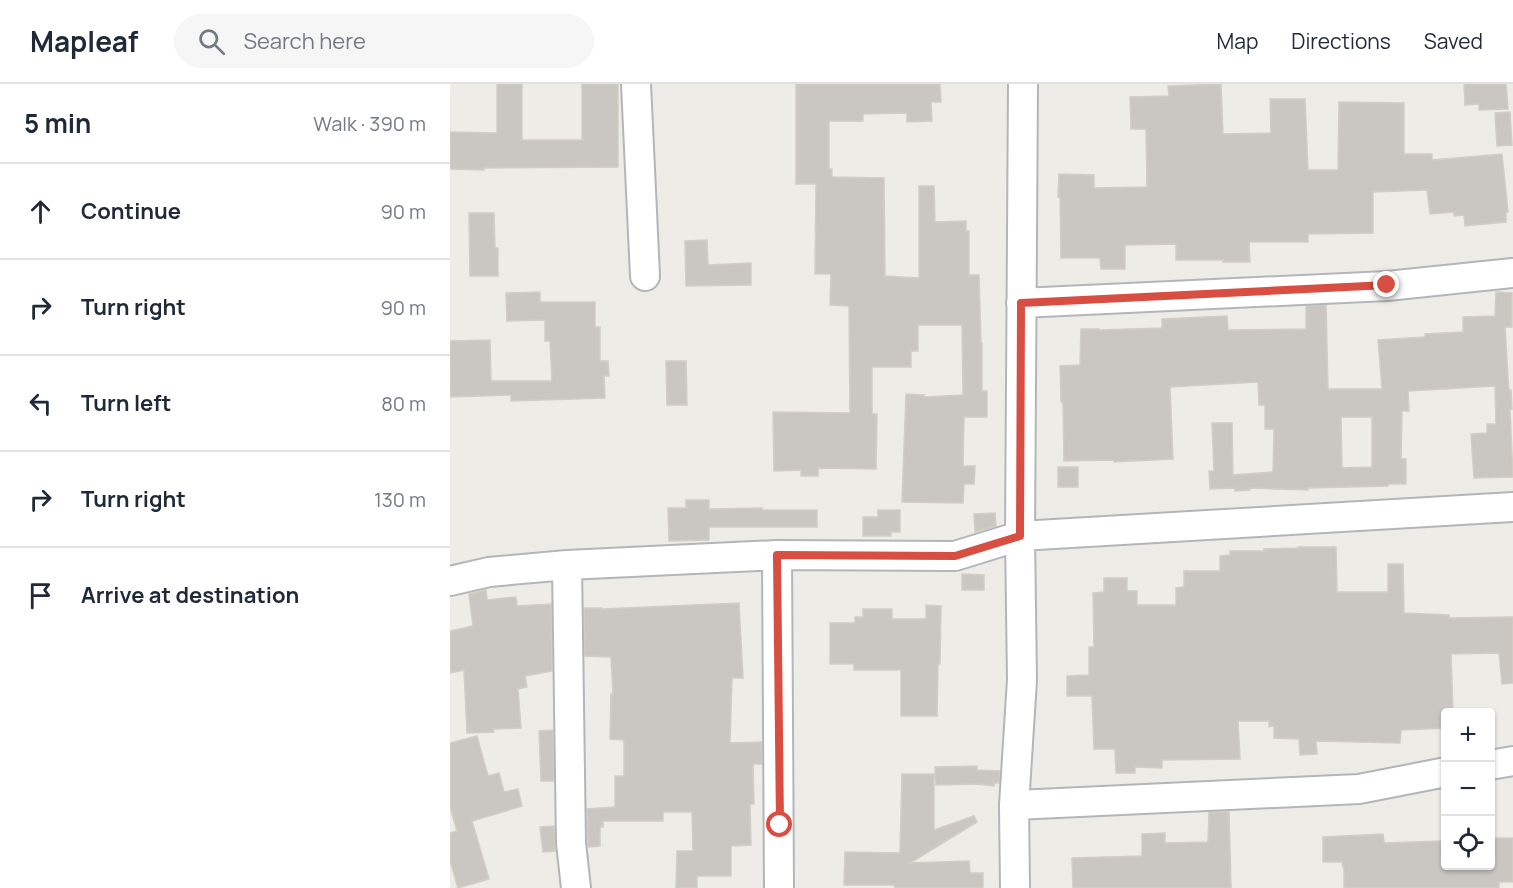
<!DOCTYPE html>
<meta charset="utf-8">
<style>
:root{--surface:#fff;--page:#f6f6f7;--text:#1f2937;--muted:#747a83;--line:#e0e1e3}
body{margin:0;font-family:Manrope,sans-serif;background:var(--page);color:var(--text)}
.controls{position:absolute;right:18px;bottom:18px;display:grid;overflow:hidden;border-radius:6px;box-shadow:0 2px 4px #0004}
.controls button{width:54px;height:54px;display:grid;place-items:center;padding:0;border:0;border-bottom:2px solid var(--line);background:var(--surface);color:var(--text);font:30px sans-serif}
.stop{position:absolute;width:18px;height:18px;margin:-14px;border:4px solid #d84e42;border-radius:50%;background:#fff}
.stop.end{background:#d84e42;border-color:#fff;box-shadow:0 2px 6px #0008}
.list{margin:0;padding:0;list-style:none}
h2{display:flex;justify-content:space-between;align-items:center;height:78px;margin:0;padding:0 24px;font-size:26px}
h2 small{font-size:20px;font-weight:400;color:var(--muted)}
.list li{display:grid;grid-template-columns:39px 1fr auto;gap:18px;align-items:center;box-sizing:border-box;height:96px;padding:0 24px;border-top:2px solid var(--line)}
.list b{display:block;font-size:22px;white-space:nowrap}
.list em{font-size:20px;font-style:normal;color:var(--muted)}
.icon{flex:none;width:33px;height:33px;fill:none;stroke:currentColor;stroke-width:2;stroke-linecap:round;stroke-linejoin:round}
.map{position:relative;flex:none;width:1063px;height:804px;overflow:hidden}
header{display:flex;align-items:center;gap:36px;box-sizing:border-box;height:84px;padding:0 30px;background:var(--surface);border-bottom:2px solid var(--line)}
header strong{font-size:28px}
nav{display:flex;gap:33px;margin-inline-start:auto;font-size:21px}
.search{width:420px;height:54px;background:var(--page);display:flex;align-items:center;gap:15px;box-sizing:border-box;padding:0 21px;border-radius:33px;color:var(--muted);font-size:22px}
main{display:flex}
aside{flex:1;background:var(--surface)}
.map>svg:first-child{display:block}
</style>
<header>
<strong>Mapleaf</strong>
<div class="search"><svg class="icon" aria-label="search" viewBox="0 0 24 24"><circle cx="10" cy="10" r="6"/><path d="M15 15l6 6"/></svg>Search here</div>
<nav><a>Map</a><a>Directions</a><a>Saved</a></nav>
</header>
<main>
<aside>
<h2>5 min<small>Walk · 390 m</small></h2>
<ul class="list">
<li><svg class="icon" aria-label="ahead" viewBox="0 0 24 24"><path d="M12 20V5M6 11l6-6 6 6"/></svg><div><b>Continue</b></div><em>90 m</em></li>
<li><svg class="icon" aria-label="right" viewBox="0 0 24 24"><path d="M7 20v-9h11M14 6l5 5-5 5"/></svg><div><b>Turn right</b></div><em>90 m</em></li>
<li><svg class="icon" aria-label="left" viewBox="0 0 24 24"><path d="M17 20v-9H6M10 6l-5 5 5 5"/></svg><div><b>Turn left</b></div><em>80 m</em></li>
<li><svg class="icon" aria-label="right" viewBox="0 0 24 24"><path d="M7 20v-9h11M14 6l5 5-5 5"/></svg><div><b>Turn right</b></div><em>130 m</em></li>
<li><svg class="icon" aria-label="arrive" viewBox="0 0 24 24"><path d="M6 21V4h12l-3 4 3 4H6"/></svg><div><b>Arrive at destination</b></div></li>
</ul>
</aside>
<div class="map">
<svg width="1063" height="804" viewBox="0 0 1063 804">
<rect width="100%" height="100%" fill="#eeece6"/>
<path fill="#cac7c2" stroke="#d2cec5" stroke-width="1.5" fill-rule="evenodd" d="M47 0H72V56H132V0H168V83L34 84V86L0 85V48L47 49Z
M346 0H490L491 18H481L482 37 457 38V29L413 30V37H379V85H382V93L434 94 435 192 469 194V102H484L485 138 516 137V147H519V191H529L531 259H532V307H537V333H514L513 382H525L524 400H514L513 419 452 418 456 310 474 311V313L513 311 512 241H468V267H461V283H422V330H427L426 385 368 384V392H351V386L324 387 323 328 400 329 399 222 380 221 381 190H365L366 100H346Z
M771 0 773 50 821 49 820 15H855L858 86H888L889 18 954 19V70H982V76L1052 70 1058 128H1056V138L1015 142 1014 131 1004 132V128L980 130 977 106 923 108V149L858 150V158H799L800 178H773V176H726V160L675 161V185H651L650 174H611L610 113H608L609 90 644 91V104L697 103 696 45H681L680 13 719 12 718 2Z
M1014 0H1056L1058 25 1029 26V20L1015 21Z
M1060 28 1062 61 1047 62 1045 29Z
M19 129H44L45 164H48V192H20Z
M257 156 258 181 301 179V201L236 202 235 157Z
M90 208V218H145V243H150V277H158L159 292H154L155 314 61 317V311L0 313V257L40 256 41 297H102L100 257H95V236L57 237 56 209Z
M1046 208 1062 209V243H1055L1058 294 1059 306H1061L1062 325 1060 326 1063 393 1024 394 1021 350 1037 349V340H1046L1045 302 958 307 959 327H952L951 375H956V400H938V402L858 404V406L800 404V406L785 407V404L760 405 759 387H764L762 339H782L783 391 823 388 824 345H815V321H809L808 298 720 303 723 375 664 378V376L614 377 613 318H611L610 282 630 281 631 245H649V246L712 244V235L777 232 778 246 856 245V222L876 221 878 305H932L928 256 975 253V250L1013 248V233L1045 232ZM891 333H922V383L892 384Z
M216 277H236L237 321H217Z
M608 383H628V403H608Z
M236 416H259V425L312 424V426H367V443H259V456L219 457 218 424H236Z
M428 426H450V448H441V452H413V433H428Z
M545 429 546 442 525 448 524 430Z
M848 463H886L887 508H938V480H953L954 529 999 531V534L1063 533V599L1052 600 1049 569 1001 570 1003 628H996V644L951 646 950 659 866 657 867 670 850 671 849 655 824 654V641L819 643V637H788L790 675 712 676V684L685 683V689H666L665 665H644L642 612H617V592L639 591V563H644L643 509 654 508V494H677V507H687V521H726V504L734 503V487H770V472L780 471V467H814V465L848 464Z
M512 490 534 491V506H512Z
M36 506 37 516 66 513 67 522 101 520 102 587 75 592 77 603 68 605 71 644 43 645 44 648 17 649 14 586 0 589V547L23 542 19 510Z
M289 519 293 594H282L280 659 312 658V680H303L304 720H300L301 761 281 762V792H247V804H226L227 767H243L242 728H213V737H153V743H150V762L138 763 137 725 165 723V692H174V656L160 655 161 610H163L161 573 135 572 134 524H152V525Z
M476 521 491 522 490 580H488L487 632H451V586H404V580H380V539H405V533H413V525H442V535H476Z
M103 646 104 697H91L89 647Z
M27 652 38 692 49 689 54 708 68 705 72 722 22 737 39 795 8 804 0 777V749L7 747 0 723V659Z
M527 682V686L550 687 549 699H544V702L527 700 486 701 485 683Z
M452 690H484V746L524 732 527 738 460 779 519 777 520 789H533V804H445L444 801H394L395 768 450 769Z
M759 728H779L781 804H623L622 774 692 772V750L715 749V759L758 758Z
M104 742 105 767 93 768 90 743Z
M933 750 934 759 992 757V782H1041V754H1063V798H1049V804H894V783H893L892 778H873V753Z"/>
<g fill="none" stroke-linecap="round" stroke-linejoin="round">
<g stroke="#b3b6b9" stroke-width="32">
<path id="minor" d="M186 0 195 192
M571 219 937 202 1063 189
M327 471 329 804
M117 481 121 759 126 804
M0 497 39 488 117 481 327 471 505 472 570 452 1063 423
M1040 681 1063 677
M564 721 909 705 996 688
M565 804 564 721 572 596 570 452 573 0"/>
</g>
<use href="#minor" stroke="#fff" stroke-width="28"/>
</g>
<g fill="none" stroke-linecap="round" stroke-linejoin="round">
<path stroke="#d84e42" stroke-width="8" d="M330 741 327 471 505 472 570 452 571 219 937 201"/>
</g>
</svg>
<div class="controls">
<button>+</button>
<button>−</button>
<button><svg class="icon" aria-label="locate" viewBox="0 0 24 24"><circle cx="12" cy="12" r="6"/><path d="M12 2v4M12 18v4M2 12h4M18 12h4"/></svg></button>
</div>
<div class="stop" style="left:330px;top:741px"></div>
<div class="stop end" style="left:937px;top:201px"></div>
</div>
</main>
